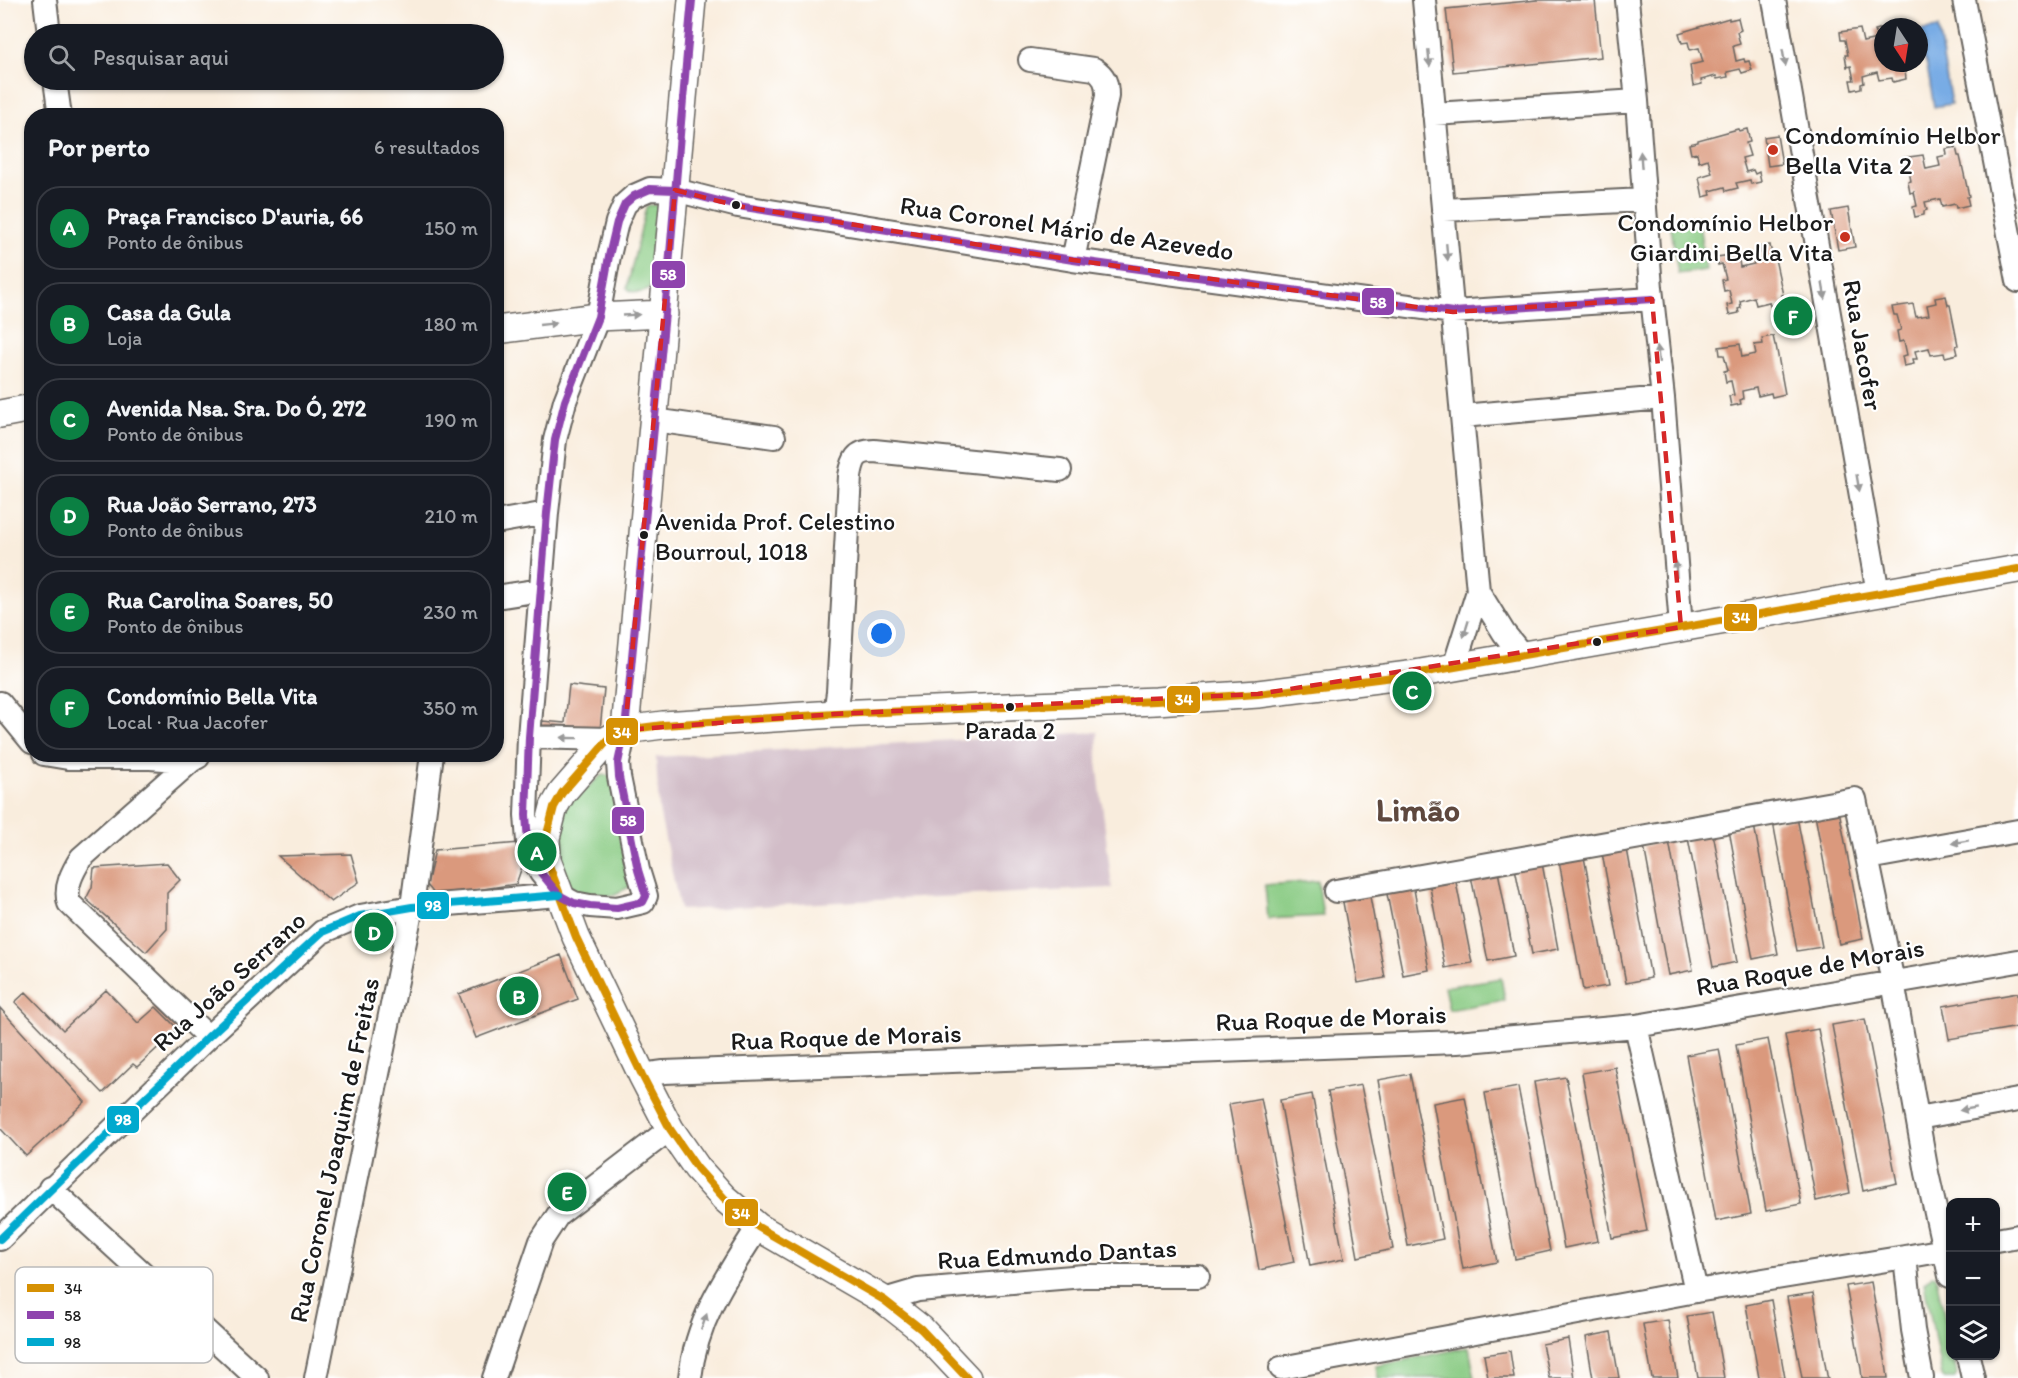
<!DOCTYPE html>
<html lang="pt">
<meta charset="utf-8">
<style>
:root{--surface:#171b24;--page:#242831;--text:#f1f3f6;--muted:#9ea1a6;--line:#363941;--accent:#0b8043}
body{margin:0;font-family:Itim,sans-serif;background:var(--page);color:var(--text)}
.controls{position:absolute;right:18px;bottom:18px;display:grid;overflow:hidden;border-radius:12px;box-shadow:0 2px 4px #0004}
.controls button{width:54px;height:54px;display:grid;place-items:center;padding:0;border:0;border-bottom:2px solid var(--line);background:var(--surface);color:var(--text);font:30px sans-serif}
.compass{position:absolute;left:1874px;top:18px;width:54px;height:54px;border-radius:50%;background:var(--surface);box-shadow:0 2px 4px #0004;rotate:168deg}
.you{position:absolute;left:882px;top:634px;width:21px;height:21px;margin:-15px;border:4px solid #fff;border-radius:50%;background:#1a73e8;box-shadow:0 0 0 9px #1a73e833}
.badge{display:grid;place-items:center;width:39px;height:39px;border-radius:50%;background:var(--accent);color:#fff;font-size:20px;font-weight:700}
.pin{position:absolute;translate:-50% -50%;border:3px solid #fff;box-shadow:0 2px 6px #0006}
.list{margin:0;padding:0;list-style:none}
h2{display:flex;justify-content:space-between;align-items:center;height:78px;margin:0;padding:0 24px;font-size:26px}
h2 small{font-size:20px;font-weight:400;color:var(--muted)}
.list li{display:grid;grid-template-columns:39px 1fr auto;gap:18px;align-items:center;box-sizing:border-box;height:84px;margin:0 12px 12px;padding:0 12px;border:2px solid var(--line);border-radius:24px}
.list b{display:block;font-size:22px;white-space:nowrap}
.list p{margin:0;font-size:20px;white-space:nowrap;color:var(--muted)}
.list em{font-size:20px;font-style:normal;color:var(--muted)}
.icon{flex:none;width:33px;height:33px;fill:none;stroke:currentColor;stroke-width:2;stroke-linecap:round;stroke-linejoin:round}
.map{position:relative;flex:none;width:2018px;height:1378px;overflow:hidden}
.search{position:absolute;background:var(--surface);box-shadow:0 2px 4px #0004;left:24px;top:24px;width:480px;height:66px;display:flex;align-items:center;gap:15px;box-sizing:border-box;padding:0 21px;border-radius:33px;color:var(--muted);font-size:22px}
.panel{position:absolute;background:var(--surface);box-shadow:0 2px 4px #0004;left:24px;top:108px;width:480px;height:654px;border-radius:24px}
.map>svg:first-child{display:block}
</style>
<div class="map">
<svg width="2018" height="1378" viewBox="0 0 2018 1378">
<rect width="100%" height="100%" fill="#fff"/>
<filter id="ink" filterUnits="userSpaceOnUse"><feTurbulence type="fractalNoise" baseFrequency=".0167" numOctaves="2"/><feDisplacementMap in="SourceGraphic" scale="12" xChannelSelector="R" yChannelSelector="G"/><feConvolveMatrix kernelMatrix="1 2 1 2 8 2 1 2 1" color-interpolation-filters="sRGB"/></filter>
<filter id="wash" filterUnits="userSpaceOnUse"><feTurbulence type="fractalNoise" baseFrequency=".008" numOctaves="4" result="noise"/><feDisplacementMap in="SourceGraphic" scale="24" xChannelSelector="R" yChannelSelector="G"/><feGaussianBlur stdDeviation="1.35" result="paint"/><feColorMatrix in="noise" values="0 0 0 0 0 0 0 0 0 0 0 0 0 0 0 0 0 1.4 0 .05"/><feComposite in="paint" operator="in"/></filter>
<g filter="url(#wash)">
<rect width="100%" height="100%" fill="#f9eddd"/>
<path fill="#d2bdc8" d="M1098 732 1097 761 1112 888 680 910 659 810 656 757Z"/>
<path fill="#89cb83" stroke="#527450" stroke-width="1.5" d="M649 205H655L657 206 658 211 650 288C644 294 633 294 627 288L646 207Z
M1698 217 1706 270 1678 274 1670 221Z
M602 775 614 776 631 886 613 895 581 899 553 868 564 807Z
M1318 881 1323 916 1268 919 1265 885Z
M1501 978 1505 1000 1449 1010 1444 987Z
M1932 1275 1936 1276 1950 1343V1356H1953L1957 1374 1955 1378H1945L1942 1376 1924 1283Z
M1469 1347 1475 1378H1378L1376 1366Z"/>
<path fill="#78ace5" stroke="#4a6480" stroke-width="1.5" d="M1938 28 1951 104 1934 107 1927 66 1919 45V31Z"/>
<g id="blocks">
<path fill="#da997d" d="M1537 0H1595L1601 57 1453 72 1446 9Z
M1729 18V20L1738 18 1741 30 1737 32 1740 44 1733 46 1736 61 1744 59 1745 62 1749 61 1752 70 1742 73 1740 69 1727 72 1728 77 1717 79 1716 76 1701 80 1702 84 1693 86 1690 65 1703 62 1699 48 1690 50 1688 42 1682 43 1679 33Z
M1883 28V63H1904L1906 79 1893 82 1892 78 1879 80 1877 72 1863 76 1864 83 1861 84V88L1852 90 1850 80H1854L1851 66 1847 67 1845 55H1848L1845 40H1841L1840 32 1860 29 1863 42 1877 39 1875 30Z
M1738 129 1739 131 1747 129 1750 142 1746 143 1750 156 1742 158 1746 172 1753 170 1755 174 1759 172 1761 182 1751 184 1750 180 1736 183 1738 188 1726 191 1725 187 1710 191 1711 195 1703 197 1699 177 1712 173 1708 159 1699 162 1697 153 1691 154 1689 144 1698 142V140Z
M1777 135 1782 164 1768 166 1764 137Z
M1956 147 1958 156H1960L1969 196 1967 197 1969 205 1956 208 1955 204 1942 207 1940 199 1925 202 1927 210 1924 211V215L1915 217 1913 207 1917 206 1914 192 1910 193 1908 182 1911 181 1908 166 1904 167 1902 158 1923 155 1926 169 1940 166 1938 157 1947 155 1946 149Z
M1848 208 1855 247 1838 250 1831 211Z
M1770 245 1772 255 1774 254 1783 295H1781L1783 304 1770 306 1769 302 1756 305 1754 297 1740 301 1741 308 1738 309 1739 313 1729 315 1727 305 1732 304 1729 290 1724 291 1722 280 1726 279 1722 264 1718 265 1717 257 1738 254 1740 267 1754 264 1752 255 1761 253 1760 247Z
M1946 296 1948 305H1950L1958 345 1956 346 1958 354 1945 357 1944 353 1931 355 1929 348 1915 351 1917 359H1913L1914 364 1904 366 1902 356 1907 355 1904 341 1899 342 1897 331 1901 330 1897 315H1894L1892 307 1913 304 1916 317 1929 315 1927 305 1936 303 1935 298Z
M1805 308 1807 319 1782 323 1780 312Z
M1773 336 1775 345H1776L1785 394 1772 397 1771 393 1758 396 1756 388 1742 391 1743 399 1740 400 1741 404 1731 406 1729 396 1734 395 1731 381 1726 382 1724 371 1728 370 1724 355H1720L1719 347 1740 344 1742 357 1756 354 1754 345 1763 344 1762 338Z
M569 685 604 689 600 730 541 731 542 721 565 723Z
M1839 810 1863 939 1839 944 1815 815Z
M1797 817 1822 947 1797 951 1773 822Z
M1754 825 1778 954 1753 959 1729 830Z
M1713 833 1737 962 1713 967 1688 838Z
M1669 841 1693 970 1668 975 1644 846Z
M520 843 522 867 516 884 436 896 427 885 435 850Z
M1627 849 1651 978 1626 983 1602 853Z
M351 854 359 882 331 902 278 856Z
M1584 857 1608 986 1583 990 1559 861Z
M167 863 180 880 167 893V929L146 952 86 899 92 887 94 868Z
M1542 863 1558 949 1532 954 1515 868Z
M1498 871 1514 956 1488 961 1471 876Z
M1455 877 1472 963 1445 968 1429 882Z
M1413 884 1429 970 1403 975 1386 889Z
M1369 891 1385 978 1358 983 1342 897Z
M561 955 578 999 476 1038 459 994Z
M106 990 138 1023 156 1007 178 1029 137 1067 133 1064 103 1093 15 1002 26 992 63 1030Z
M2018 993V1027L1949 1039 1943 1006Z
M0 1008 85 1102 26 1156 0 1128Z
M1865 1019 1897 1183 1863 1191 1832 1025Z
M1818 1029 1850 1193 1816 1201 1785 1035Z
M1768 1039 1801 1204 1766 1211 1736 1045Z
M1719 1049 1751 1214 1716 1221 1686 1055Z
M1615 1067 1647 1231 1612 1238 1582 1073Z
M1410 1074 1443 1239 1408 1246 1378 1080Z
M1566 1077 1598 1241 1564 1248 1534 1082Z
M1361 1085 1393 1249 1358 1257 1328 1091Z
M1518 1087 1550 1251 1515 1259 1485 1093Z
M1312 1094 1344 1259 1310 1266 1280 1100Z
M1465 1097 1497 1262 1463 1269 1433 1103Z
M1261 1098 1294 1262 1259 1270 1229 1104Z
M1871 1282 1886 1364 1888 1378H1862L1861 1369 1846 1286Z
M1813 1293 1827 1375 1828 1378H1802L1787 1297Z
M1771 1300 1785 1378H1759L1746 1305Z
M1712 1312 1724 1378H1698L1687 1316Z
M1668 1320 1678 1378H1652L1643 1324Z
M1611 1332 1619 1378H1593L1586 1337Z
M1568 1339 1574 1378H1549L1542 1344Z
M1510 1351 1514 1378H1488L1484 1355Z"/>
</g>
</g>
<g filter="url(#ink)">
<use href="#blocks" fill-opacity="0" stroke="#696560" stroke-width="1.5"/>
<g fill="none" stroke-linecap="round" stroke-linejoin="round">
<g stroke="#696560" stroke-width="26">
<path id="minor" d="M45 0 49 34
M1424 0 1478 591 1454 667
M1627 0 1637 101 1651 288 1663 398 1681 627
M1774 0 1878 593
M1964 0 2018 281
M1030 60 1094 69C1105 76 1107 83 1107 96L1073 260
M55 80 60 116
M1434 114 1637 101
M1443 210 1644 200
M1462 416 1663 398
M654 420 774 437
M496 522 547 513
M1478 591 1504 633 1522 655
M496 597 541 590
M0 703 32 742
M835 714 838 692 850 476C853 459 856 451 874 451L1060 470
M625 730 618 763 619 777 638 870 646 896 643 902 617 908 590 906 574 903 559 895 541 873 532 857 528 842 526 815 529 737 547 513 555 440 565 401 598 317 609 256 617 222 625 204 634 196 650 189 675 190 738 206 1073 260 1453 312 1652 299
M529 737 609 739
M44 754 68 758H150L191 761 198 757
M191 761 81 858C73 871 64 887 69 903L208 1037
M1868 858 2018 831
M1336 891 1855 799 1893 982 1927 1173 1950 1276
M1636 1026 1696 1291
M642 1075 664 1072 1457 1042 1636 1026 2018 961
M1918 1118 2018 1100
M50 1188 257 1378
M0 1239 208 1037 322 932 360 916 412 907 559 895
M1996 1240 2018 1236
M884 1300 918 1290 1084 1276H1198
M1968 1356 1973 1378
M1281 1368 1696 1291 1905 1257
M316 1378 412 907 432 754
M494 1378 541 1241 558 1215 670 1129
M690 1378C696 1320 727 1275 758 1227
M1922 1378 1913 1330 1905 1257 1950 1249"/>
</g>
<g stroke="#696560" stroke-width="30">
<path id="major" d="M496 330 598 317 664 314
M0 414 32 408
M625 730 692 0
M967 1378 921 1329 884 1300 758 1227 724 1198 697 1168 670 1129 642 1075 576 937 547 860 546 838 554 807 562 793 609 739 625 730 663 725 835 714 1156 701 1258 694 1409 675 2018 569"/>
</g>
<use href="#minor" stroke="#fff" stroke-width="22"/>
<use href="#major" stroke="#fff" stroke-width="27"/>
<g stroke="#fff" stroke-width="12">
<path id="bus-1" d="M967 1378 921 1329 884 1300 758 1227 724 1198 697 1168 670 1129 642 1075 576 937 547 860 546 838 554 807 562 793 609 739 625 730 663 725 835 714 1156 701 1258 694 1409 675 2018 569"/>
</g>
<g stroke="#fff" stroke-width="12">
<path id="bus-2" d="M692 0C682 104 674 209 665 313 652 452 638 591 625 730L618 763 619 777 638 870 646 896 643 902 617 908 590 906 574 903 559 895 541 873 532 857 528 842 526 815 529 737 547 513 555 440 565 401 598 317 609 256 617 222 625 204 634 196 650 189 675 190 738 206 1073 260 1453 312 1652 299"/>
</g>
<g stroke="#fff" stroke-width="12">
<path id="bus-3" d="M0 1239 208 1037 322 932 360 916 412 907 559 895"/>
</g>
<use href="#bus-1" stroke="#d69104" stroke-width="8"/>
<use href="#bus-2" stroke="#8e44ad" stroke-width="8"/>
<use href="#bus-3" stroke="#00a9ce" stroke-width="8"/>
</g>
<defs><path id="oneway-solid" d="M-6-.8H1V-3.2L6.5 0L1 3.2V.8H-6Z" transform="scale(1.5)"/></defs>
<g fill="#999">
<use href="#oneway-solid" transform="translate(1429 58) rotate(85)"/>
<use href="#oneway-solid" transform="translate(1784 58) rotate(80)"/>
<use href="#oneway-solid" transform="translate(1641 160) rotate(-94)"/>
<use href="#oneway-solid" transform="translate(1447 252) rotate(85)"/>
<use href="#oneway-solid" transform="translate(1824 291) rotate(80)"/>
<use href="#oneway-solid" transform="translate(631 315) rotate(-3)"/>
<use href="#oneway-solid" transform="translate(548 324) rotate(-6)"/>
<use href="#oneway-solid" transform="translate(1658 354) rotate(-96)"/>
<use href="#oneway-solid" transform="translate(1858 483) rotate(80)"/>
<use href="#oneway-solid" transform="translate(1676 569) rotate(-94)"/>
<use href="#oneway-solid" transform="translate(1466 629) rotate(107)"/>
<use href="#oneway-solid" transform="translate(569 738) rotate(-179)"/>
<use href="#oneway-solid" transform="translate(1960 842) rotate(170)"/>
<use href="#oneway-solid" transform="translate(1968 1109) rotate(170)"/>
<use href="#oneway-solid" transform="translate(704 1322) rotate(-71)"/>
</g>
</g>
<path fill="none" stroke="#d62828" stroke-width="4.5" stroke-dasharray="12 8" stroke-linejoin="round" d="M675 190 738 206 1073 260 1453 312 1652 299 1681 627 1258 694 835 714 625 730Z"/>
<g fill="#c8321e" stroke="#fff" stroke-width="2">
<circle cx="1773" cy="150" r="6"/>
<circle cx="1845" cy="237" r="6"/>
</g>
<g fill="#1c1c1c" stroke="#fff" stroke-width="2">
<circle cx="736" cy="205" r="5"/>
<circle cx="644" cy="535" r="5"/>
<circle cx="1597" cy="642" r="5"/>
<circle cx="1010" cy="707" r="5"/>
</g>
<g text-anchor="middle" stroke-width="4.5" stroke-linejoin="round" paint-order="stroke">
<g font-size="24" fill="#1c1c1c" stroke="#fff" text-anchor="start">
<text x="655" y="530">Avenida Prof. Celestino<tspan x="655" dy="30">Bourroul, 1018</tspan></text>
<text x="1010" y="739" text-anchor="middle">Parada 2</text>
</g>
<g font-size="26" fill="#1c1c1c" stroke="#fff" text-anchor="start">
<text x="1785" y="144">Condomínio Helbor<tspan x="1785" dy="30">Bella Vita 2</tspan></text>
<text x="1833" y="231" text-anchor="end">Condomínio Helbor<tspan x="1833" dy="30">Giardini Bella Vita</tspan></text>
</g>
<g font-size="26" fill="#1c1c1c" stroke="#fff">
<text transform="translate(1067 228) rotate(8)" y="9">Rua Coronel Mário de Azevedo</text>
<text transform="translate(1863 345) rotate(80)" y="9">Rua Jacofer</text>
<text transform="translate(1810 967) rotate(-10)" y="9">Rua Roque de Morais</text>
<text transform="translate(229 981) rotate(-42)" y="9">Rua João Serrano</text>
<text transform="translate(1331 1018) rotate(-2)" y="9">Rua Roque de Morais</text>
<text transform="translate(846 1037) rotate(-2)" y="9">Rua Roque de Morais</text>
<text transform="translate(334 1150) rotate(-78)" y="9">Rua Coronel Joaquim de Freitas</text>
<text transform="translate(1057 1254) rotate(-3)" y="9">Rua Edmundo Dantas</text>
</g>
<g font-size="32" font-weight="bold" fill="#5e483e" stroke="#fff">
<text x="1418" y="821">Limão</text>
</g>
</g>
<rect x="15" y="1267" width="198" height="96" rx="9" fill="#fff" stroke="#bbb" stroke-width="1.5"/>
<rect x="27" y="1284" width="27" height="8" fill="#d69104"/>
<rect x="27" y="1311" width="27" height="8" fill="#8e44ad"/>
<rect x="27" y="1338" width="27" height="8" fill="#00a9ce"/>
<g font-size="16" fill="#1c1c1c">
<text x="64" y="1294">34</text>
<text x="64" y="1321">58</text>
<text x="64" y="1348">98</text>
</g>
<g stroke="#fff" stroke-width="2">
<rect x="651" y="260" width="35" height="29" rx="6" fill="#8e44ad"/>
<rect x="1361" y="287" width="34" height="29" rx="6" fill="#8e44ad"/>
<rect x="1723" y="603" width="35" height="29" rx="6" fill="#d69104"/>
<rect x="1166" y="685" width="35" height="29" rx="6" fill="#d69104"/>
<rect x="605" y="717" width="34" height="29" rx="6" fill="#d69104"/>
<rect x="611" y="806" width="34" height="29" rx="6" fill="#8e44ad"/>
<rect x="416" y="891" width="34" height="29" rx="6" fill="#00a9ce"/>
<rect x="106" y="1105" width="34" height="29" rx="6" fill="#00a9ce"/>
<rect x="724" y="1198" width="35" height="29" rx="6" fill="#d69104"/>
</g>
<g font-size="16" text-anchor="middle" font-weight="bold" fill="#fff">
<text x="668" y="280">58</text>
<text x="1378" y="308">58</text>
<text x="1741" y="623">34</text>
<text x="1184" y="705">34</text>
<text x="622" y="738">34</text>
<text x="628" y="826">58</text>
<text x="433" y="911">98</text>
<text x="123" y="1125">98</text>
<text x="741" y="1219">34</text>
</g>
</svg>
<div class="controls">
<button>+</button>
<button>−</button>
<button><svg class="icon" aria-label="layers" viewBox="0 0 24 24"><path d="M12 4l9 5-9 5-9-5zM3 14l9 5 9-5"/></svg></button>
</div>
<svg class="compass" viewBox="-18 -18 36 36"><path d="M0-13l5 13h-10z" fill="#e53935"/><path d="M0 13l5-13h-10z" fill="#9ea1a6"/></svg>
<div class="you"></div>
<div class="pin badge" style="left:537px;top:852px">A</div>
<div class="pin badge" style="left:519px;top:996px">B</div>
<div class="pin badge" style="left:1412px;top:691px">C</div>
<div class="pin badge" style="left:374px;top:932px">D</div>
<div class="pin badge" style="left:567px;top:1192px">E</div>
<div class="pin badge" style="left:1793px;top:316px">F</div>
<div class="search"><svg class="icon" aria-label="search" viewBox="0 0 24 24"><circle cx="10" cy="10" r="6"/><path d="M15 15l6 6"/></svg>Pesquisar aqui</div>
<section class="panel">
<h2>Por perto<small>6 resultados</small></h2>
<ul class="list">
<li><span class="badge">A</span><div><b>Praça Francisco D'auria, 66</b><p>Ponto de ônibus</p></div><em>150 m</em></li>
<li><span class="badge">B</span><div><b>Casa da Gula</b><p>Loja</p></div><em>180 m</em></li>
<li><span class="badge">C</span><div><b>Avenida Nsa. Sra. Do Ó, 272</b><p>Ponto de ônibus</p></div><em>190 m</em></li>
<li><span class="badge">D</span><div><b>Rua João Serrano, 273</b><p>Ponto de ônibus</p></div><em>210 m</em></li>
<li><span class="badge">E</span><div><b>Rua Carolina Soares, 50</b><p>Ponto de ônibus</p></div><em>230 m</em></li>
<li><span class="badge">F</span><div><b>Condomínio Bella Vita</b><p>Local · Rua Jacofer</p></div><em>350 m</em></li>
</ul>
</section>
</div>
